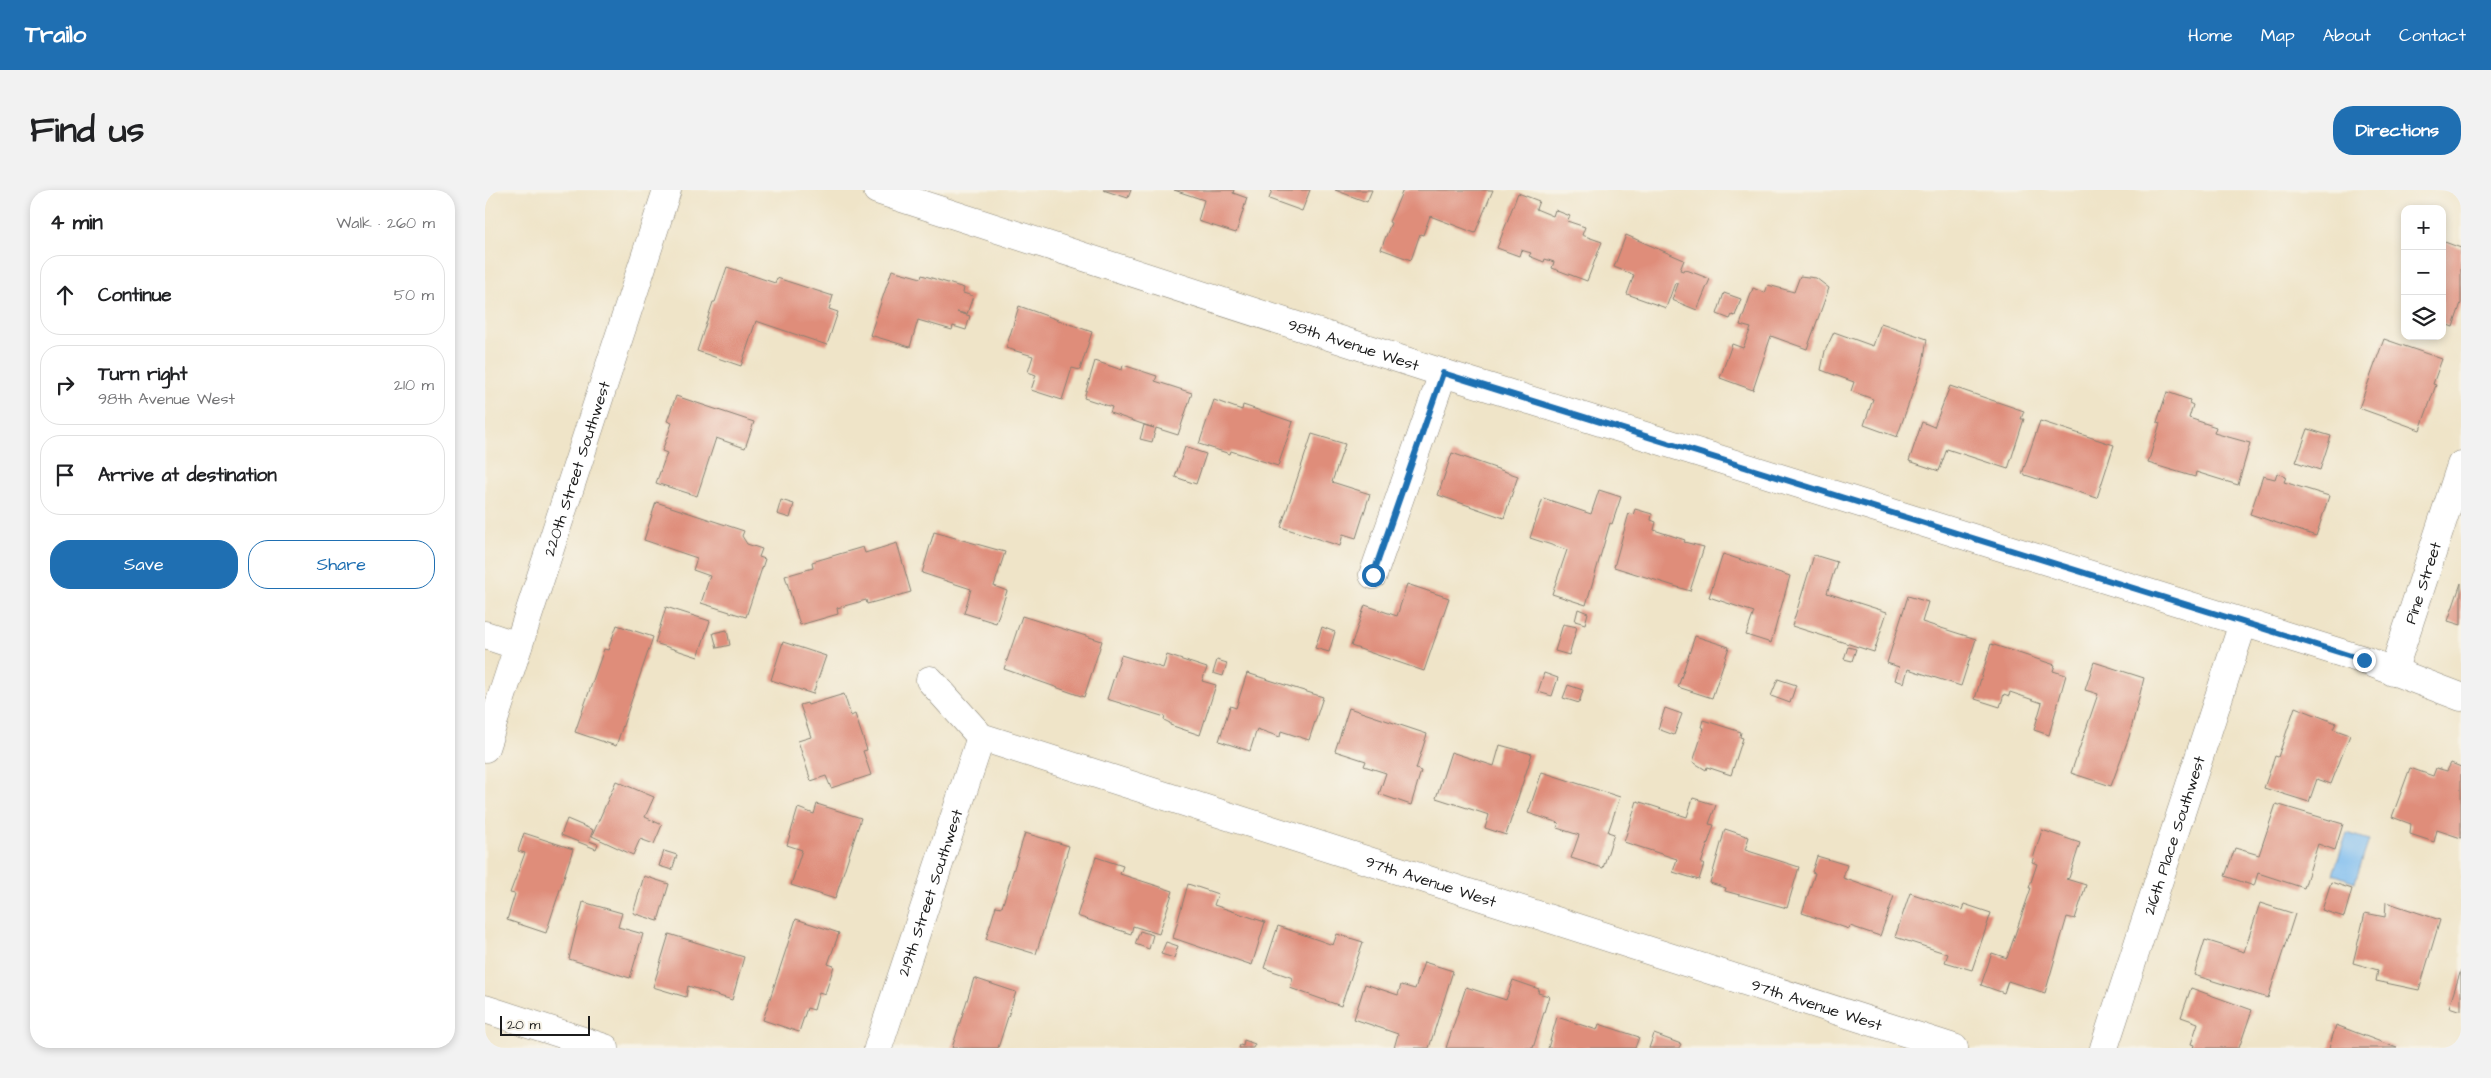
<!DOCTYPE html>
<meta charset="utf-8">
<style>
:root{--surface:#fff;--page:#f2f2f2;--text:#202124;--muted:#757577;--line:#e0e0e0;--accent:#1f6fb2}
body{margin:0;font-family:"Architects Daughter",sans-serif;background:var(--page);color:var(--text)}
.controls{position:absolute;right:15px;top:15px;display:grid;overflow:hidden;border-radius:10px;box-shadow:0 2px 8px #0003}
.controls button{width:45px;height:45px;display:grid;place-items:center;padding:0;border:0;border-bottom:1px solid var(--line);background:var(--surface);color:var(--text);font:25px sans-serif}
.scale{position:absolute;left:15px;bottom:12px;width:90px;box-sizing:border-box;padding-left:5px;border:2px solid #1c1c1c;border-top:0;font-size:14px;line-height:18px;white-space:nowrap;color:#1c1c1c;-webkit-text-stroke:4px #f7f3e8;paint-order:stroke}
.stop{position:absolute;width:15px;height:15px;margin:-11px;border:4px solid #1f6fb2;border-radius:50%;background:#fff}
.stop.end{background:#1f6fb2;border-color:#fff;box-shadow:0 1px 5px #0008}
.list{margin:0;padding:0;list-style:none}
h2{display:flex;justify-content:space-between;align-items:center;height:65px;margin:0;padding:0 20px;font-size:21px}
h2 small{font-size:16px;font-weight:400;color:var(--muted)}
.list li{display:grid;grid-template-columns:32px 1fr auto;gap:15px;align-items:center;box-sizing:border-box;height:80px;margin:0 10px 10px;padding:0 10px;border:1px solid var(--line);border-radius:20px}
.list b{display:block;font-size:19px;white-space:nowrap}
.list p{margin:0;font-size:16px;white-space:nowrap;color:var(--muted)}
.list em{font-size:16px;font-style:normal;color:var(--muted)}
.actions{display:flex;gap:10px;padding:15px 20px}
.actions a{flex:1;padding:11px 0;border:1px solid var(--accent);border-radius:20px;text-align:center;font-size:18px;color:var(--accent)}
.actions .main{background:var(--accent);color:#fff}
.icon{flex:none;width:28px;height:28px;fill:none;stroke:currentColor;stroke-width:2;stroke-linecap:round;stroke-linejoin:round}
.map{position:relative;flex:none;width:1976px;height:858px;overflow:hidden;border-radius:20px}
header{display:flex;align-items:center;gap:30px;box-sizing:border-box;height:70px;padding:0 25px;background:var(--accent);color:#fff}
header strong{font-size:24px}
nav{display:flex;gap:28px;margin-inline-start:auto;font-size:18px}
.intro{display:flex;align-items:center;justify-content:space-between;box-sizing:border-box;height:120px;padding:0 30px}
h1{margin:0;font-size:35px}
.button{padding:12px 22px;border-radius:20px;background:var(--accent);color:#fff;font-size:18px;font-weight:700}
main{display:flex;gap:30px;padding:0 30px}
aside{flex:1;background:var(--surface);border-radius:20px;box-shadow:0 2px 8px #0003}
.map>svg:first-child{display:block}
</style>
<header>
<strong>Trailo</strong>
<nav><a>Home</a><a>Map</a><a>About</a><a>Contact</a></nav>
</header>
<div class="intro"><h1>Find us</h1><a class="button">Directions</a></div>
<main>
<aside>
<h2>4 min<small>Walk · 260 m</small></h2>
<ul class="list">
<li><svg class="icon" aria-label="ahead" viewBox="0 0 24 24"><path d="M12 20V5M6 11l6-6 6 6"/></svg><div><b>Continue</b></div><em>50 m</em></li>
<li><svg class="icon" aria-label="right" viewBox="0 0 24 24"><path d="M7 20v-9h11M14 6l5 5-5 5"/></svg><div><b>Turn right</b><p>98th Avenue West</p></div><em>210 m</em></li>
<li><svg class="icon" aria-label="arrive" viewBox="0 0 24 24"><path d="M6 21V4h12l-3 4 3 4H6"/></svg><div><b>Arrive at destination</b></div></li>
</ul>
<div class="actions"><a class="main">Save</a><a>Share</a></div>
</aside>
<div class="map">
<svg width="1976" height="858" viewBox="0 0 1976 858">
<rect width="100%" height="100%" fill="#f7f3e8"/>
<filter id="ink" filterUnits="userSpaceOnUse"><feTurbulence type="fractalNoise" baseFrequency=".02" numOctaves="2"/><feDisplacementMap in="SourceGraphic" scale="10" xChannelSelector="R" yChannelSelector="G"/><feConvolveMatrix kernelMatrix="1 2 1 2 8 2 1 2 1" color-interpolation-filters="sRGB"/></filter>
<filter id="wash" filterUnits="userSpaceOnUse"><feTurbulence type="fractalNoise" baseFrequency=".0096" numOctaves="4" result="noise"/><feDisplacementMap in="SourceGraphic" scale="20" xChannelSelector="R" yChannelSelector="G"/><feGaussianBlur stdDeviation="1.12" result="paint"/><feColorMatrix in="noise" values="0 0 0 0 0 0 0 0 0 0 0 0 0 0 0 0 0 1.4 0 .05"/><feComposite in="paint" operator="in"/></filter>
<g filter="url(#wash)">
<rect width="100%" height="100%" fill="#efe4c8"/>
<path fill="#7bbcf0" stroke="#4c6c86" d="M1862 643 1884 650 1870 692 1848 684Z"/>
<g id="blocks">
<path fill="#df8d7a" d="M618 0H646L643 8Z
M689 0H749L748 3 762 8 751 43 713 31 719 10Z
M787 0H825L817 21 784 9Z
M850 0H887L882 12Z
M918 0H1008L990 43 945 26 938 45 935 44 926 70 896 59 906 33 904 32Z
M1033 3 1054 11 1051 19 1068 26 1070 20 1085 26 1082 31 1100 37 1097 45 1117 52 1102 91 1067 78 1069 72 1060 69 1059 72 1044 66 1046 63 1036 60 1034 66 1012 58Z
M1141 45 1199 70 1195 80 1198 81 1199 79 1225 89 1212 120 1187 110 1193 94 1190 93 1181 118 1142 104 1149 85 1129 77Z
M1957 51 1976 58V113L1968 137 1957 133Z
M242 77 290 93 292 88 348 106 344 119 353 122 342 155 271 131 256 176 212 161 228 112H230Z
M407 80 436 88 437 85 479 98 478 103 488 106 482 124 472 122 485 126 481 140 468 136 467 140 433 130 425 157 385 145Z
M1315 86 1331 88 1344 98 1322 159 1286 146 1268 200 1235 188 1247 154 1258 158 1266 138 1255 135 1268 98 1280 103 1283 95 1309 102Z
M1239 103 1256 109 1250 126 1247 125 1245 129 1232 124Z
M534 116 607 142 595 180 587 178 577 210 546 200 551 185 543 182 548 166 521 158Z
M1396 133 1442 149 1438 173 1412 247 1379 235 1388 209 1366 201 1369 192 1336 180 1340 161 1349 142 1388 156Z
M1899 149 1957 169 1948 194 1951 195 1935 240 1874 218Z
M610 171 637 180 638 175 672 186 670 191 707 203 693 245 671 238 667 252 655 249 659 235 669 238 625 223 627 217 599 208Z
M1465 196 1539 221 1536 229H1539L1523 279 1462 259 1454 281 1424 271 1437 232 1449 237Z
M1682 202 1705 210 1704 213 1708 215 1704 228 1731 237 1729 243 1765 253 1753 295 1711 282 1710 287 1663 273 1675 233 1672 232Z
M191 206 269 232 260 258 231 248 212 306 171 293 182 263 177 261 187 233 182 231Z
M729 210 757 220 758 215 808 232 793 276 746 261 745 264 714 254Z
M1555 231 1629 255 1612 308 1537 284Z
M1823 239 1846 246 1835 280 1811 272Z
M827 244 860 254 847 292 885 304 871 348 858 344 855 356 796 337Z
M700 257 721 264 711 294 690 287Z
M967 263 1033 286 1019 328 953 305Z
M1792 283 1801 287 1799 292 1844 306 1831 346 1765 324 1778 286 1790 289Z
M1114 300 1136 307 1127 334 1125 333 1101 415 1067 404 1082 360 1045 348 1058 308 1106 324Z
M296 310 309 314 305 328 292 324Z
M171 312 259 341 257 346 262 354 277 359 274 367 280 369 261 427 216 413 225 386 208 380 212 368 159 350Z
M1150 319 1167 324 1166 330 1171 332 1169 340 1200 350 1199 352 1219 357 1205 401 1129 377 1144 323 1148 325Z
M449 342 520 362 509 396 522 401 511 433 479 423 486 399 437 383Z
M412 353 426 402 382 414 381 410 352 418 353 424 315 435 300 386 328 378 327 372 378 357 380 363Z
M1238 364 1305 386 1286 453 1261 445 1269 422 1224 407Z
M1329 365 1352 372 1342 403 1402 422 1389 462 1307 436Z
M1976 393V435L1963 431Z
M922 394 964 408 939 481 866 456 880 415 912 426Z
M1423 406 1443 412 1437 432 1491 449 1476 496 1423 479 1419 493 1410 490 1414 477 1402 473Z
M181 417 225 431 213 467 170 453Z
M1093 419 1103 423 1100 434 1090 431Z
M537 426 617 451 599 507 519 479Z
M1078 434 1092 437 1084 465 1070 461Z
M132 435 168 447 131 556 90 542 119 459 123 460Z
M837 437 850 442 844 462 830 458Z
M242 440 245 455 232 458 228 443Z
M1210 446 1244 457 1227 508 1193 497Z
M298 452 341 466 328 504 286 490Z
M1506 454 1570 475 1568 481 1581 485 1564 545 1549 540 1557 513 1525 502 1524 506 1519 504 1515 517 1490 509Z
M1363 457 1371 459 1367 471 1359 469Z
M636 465 678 478 682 465 722 478 717 491 731 495 715 545 685 535V533L679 530 680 527 622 509Z
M732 470 742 473 738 486 728 483Z
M1609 472 1659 488 1644 547 1626 596 1586 583 1613 504 1600 500Z
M762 483 838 507 824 550 796 541 795 547 772 539 765 561 734 551 745 516 751 518Z
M1059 483 1073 488 1067 506 1053 502Z
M1293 489 1311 495 1305 513 1286 506Z
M1083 495 1098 500 1094 513 1078 508Z
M359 504 366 526 370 524 382 560 378 561 386 585 346 598 341 586 326 591 313 551 326 547 315 515 322 513 323 515Z
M1810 517 1851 533 1848 539 1865 545 1846 594 1832 589 1824 612 1779 598 1790 566 1793 567Z
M864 518 942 544 931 579 936 581 926 615 894 604 901 583 879 576 881 571 850 561Z
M1180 518 1197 524 1189 545 1173 539Z
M1218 530 1256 542 1255 547 1258 548 1246 585 1222 577 1221 580 1208 572 1219 538 1216 537Z
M1015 555 1047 564 1021 645 1000 638 1004 625 951 608 966 562 1009 576Z
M1966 573 1976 577V648L1952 640 1949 652 1925 644 1926 634 1907 627 1925 578 1948 586 1951 578 1962 581Z
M1057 582 1135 607 1123 642 1129 644 1118 678 1086 668 1094 645 1072 638 1074 633 1043 623Z
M131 591 169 607 160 627 177 635 169 654 155 649 148 665 107 646Z
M1208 608 1231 615 1224 634 1229 635 1216 674H1219L1214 690 1188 682 1192 669 1139 652 1152 611 1202 627Z
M332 614 376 628 350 709 306 695 317 660 302 655 313 618 329 624Z
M1791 614 1858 634 1850 660 1833 654 1819 698 1773 683 1769 696 1740 686 1750 658 1774 665Z
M82 629 108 640 104 651 113 654 111 659 76 645Z
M1240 639 1264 647 1260 660 1314 677 1302 718 1240 701 1241 698 1225 693Z
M1557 640 1595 653 1584 688 1581 689 1601 695 1590 729 1582 727 1560 803 1523 791 1519 803 1496 795 1507 763 1522 768 1546 698H1544L1552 674 1547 672Z
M39 643 88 659 61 743 22 730 30 704 25 703 40 663 33 661Z
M540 643 584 656 551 764 501 749 511 716 517 717Z
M179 661 192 665 187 680 174 676Z
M1332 666 1362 675 1358 688 1409 706 1395 746 1365 736 1364 739 1317 723 1330 683 1327 682Z
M611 667 638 676 635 684 688 701 674 744 648 736 646 744 592 726Z
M159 686 184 694 173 731 148 723Z
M1846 692 1867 699 1859 727 1837 720Z
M703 694 733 704 729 715 780 732 767 775 688 748Z
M1425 703 1477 720 1479 714 1506 723 1487 780 1460 772 1463 764 1410 747Z
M98 712 137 723 133 737 158 744 145 788 84 769Z
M1901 712 1955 730 1934 800 1891 791 1893 780 1868 773 1880 723 1900 727Z
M1775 713 1810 724 1783 808 1709 785 1720 750 1759 762Z
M311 729 354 743 343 774 349 776 340 804 334 802 329 820 322 818 314 842 278 830Z
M793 736 848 755 852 744 878 752 856 816 805 798 808 788 779 778Z
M655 741 668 745 664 759 650 754Z
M184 744 259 767 247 810 203 796 201 807 168 797Z
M681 752 693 756 689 768 676 764Z
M939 772 968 781 944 858H909L913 844 869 829 880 794 913 805 916 795 930 799Z
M1976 780V821L1964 817Z
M489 788 531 802 513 858H467Z
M1028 790 1054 799 1053 803 1064 806 1048 858H961L981 797 1021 810Z
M1706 798 1767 820 1754 858H1708L1709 855 1706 854 1713 833 1696 827Z
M1072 827 1112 840 1114 834 1154 847 1150 858H1063Z
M1851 835 1912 858H1844Z
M1169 844 1196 854 1194 858H1164Z
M759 850 770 854 768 858H754L755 855 758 856Z"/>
</g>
</g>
<g filter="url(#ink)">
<use href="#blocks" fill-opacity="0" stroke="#868072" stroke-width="1"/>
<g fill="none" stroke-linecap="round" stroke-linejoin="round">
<g stroke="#868072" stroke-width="29">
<g id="minor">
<path id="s1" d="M392 0 958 183 1879 470 1976 507"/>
<path d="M888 385 958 183"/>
<path d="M0 445 33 456"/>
<path id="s2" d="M1908 482 1976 275"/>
<path id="s3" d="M445 490 496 547 1469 858"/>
<path d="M0 819 120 858"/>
<path id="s4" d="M393 858 496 547"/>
<path id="s5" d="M1619 858 1758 433"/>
</g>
</g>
<g stroke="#868072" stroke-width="29">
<g id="major">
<path id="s6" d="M0 558 182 0"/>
</g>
</g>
<use href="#minor" stroke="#fff" stroke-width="28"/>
<use href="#major" stroke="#fff" stroke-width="28"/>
</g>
</g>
<g fill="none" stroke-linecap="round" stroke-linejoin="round" filter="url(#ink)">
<path stroke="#1f6fb2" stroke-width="6" d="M888 385 958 183 1879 470"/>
</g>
<g text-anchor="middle" stroke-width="5" stroke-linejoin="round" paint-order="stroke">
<g font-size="16" fill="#1c1c1c" stroke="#f7f3e8">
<text dy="6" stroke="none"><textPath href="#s1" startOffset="501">98th Avenue West</textPath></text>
<text dy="6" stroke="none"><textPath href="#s6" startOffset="294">220th Street Southwest</textPath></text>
<text dy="6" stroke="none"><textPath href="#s2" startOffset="94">Pine Street</textPath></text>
<text dy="6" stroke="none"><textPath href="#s5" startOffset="224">216th Place Southwest</textPath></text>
<text dy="6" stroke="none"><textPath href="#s3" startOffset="549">97th Avenue West</textPath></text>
<text dy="6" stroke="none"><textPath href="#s4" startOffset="164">219th Street Southwest</textPath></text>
<text dy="6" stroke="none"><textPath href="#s3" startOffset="954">97th Avenue West</textPath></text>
</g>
</g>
</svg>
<div class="controls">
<button>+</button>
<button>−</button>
<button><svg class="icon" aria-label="layers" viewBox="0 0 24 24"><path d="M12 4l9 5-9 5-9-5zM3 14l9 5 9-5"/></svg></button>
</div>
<div class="scale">20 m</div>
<div class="stop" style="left:888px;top:385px"></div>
<div class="stop end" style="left:1879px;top:470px"></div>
</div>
</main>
